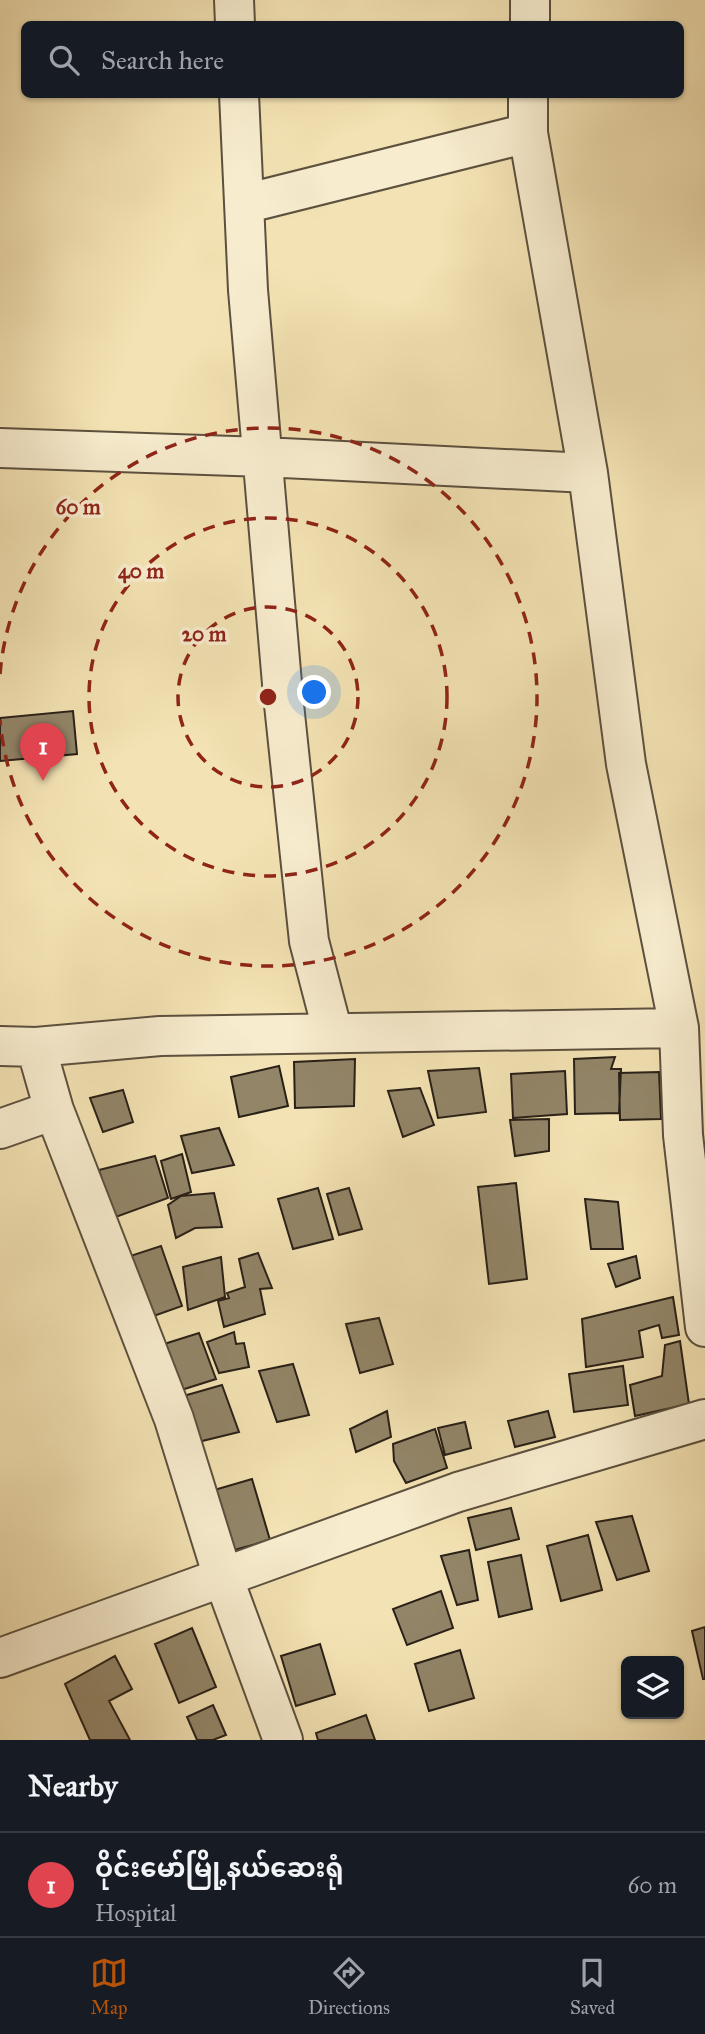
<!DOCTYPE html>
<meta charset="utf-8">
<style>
:root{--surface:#171b24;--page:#20242c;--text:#f1f3f6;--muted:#9ea1a6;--line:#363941;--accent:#b45309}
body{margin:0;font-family:"IM FELL Great Primer","Noto Sans Myanmar",serif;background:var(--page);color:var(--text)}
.controls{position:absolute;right:21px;bottom:21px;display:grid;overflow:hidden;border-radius:10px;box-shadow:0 2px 5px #0004}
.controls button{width:63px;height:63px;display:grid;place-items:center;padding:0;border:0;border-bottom:2px solid var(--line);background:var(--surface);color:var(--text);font:35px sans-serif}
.you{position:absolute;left:315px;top:693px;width:24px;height:24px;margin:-18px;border:5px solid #fff;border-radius:50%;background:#1a73e8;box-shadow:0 0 0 10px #1a73e833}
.badge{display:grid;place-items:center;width:46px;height:46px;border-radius:50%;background:var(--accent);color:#fff;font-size:23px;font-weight:700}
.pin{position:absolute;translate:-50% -58px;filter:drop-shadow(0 2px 4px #0008)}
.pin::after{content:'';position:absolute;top:37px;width:24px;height:21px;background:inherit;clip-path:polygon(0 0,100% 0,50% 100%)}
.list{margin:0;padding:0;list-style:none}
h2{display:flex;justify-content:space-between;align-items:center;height:91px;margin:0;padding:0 28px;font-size:30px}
h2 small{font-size:23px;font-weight:400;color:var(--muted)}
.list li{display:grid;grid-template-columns:46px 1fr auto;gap:21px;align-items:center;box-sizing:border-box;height:105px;padding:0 28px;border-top:2px solid var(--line)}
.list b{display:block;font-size:26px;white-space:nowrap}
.list p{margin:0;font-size:23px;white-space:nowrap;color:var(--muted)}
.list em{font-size:23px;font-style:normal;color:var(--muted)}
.icon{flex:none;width:38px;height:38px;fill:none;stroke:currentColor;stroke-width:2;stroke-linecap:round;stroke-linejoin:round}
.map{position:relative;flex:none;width:705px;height:1740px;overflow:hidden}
.search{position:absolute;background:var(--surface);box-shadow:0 2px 5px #0004;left:21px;right:21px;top:21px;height:77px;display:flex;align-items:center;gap:18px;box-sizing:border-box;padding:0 24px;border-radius:10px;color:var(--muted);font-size:26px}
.sheet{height:196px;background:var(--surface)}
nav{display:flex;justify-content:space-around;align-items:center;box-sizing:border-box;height:98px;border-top:2px solid var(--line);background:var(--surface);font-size:19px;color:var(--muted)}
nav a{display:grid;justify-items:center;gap:4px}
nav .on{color:var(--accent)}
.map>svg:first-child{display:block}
</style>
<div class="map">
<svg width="705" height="1740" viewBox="0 0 705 1740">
<rect width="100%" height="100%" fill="#f3e2b3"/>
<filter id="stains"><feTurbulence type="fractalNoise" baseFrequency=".00286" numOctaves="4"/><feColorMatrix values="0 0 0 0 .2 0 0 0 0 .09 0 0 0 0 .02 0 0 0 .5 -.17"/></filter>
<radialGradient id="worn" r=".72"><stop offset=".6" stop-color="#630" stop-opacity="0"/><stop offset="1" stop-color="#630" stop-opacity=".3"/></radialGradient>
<path fill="#928568" stroke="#292017" stroke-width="2" d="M73 711 77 754 0 761V718Z
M615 1057 611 1069H621L619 1113 575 1114 574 1059Z
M355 1059 354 1106 295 1108 294 1062Z
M279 1066 288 1106 239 1117 231 1077Z
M479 1068 486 1112 438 1118 428 1071Z
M565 1071 567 1114 513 1118 511 1074Z
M659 1072 661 1119 620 1120 619 1073Z
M420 1088 434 1125 403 1137 388 1091Z
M123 1090 133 1122 103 1132 90 1098Z
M549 1119V1151L515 1156 510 1120Z
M219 1128 234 1165 192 1173 181 1136Z
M182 1154 191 1192 171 1199 161 1161Z
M155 1156 168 1198 113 1218 99 1170Z
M516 1183 527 1279 489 1284 478 1187Z
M318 1188 333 1239 293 1249 278 1199Z
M349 1188 362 1229 339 1235 327 1194Z
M214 1193 222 1227 195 1228 176 1238 168 1205 181 1196Z
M585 1199 618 1202 623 1249H591Z
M161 1246 182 1306 148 1318 124 1258Z
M258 1253 272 1288 260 1289 265 1314 224 1327 218 1301 229 1298 227 1293 245 1287 239 1259Z
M636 1256 640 1278 616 1287 608 1264Z
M221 1257 225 1297 188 1310 183 1267Z
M673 1297 679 1335 662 1338 659 1325 639 1331 643 1357 586 1367 582 1319Z
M379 1318 393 1364 360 1373 346 1324Z
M234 1332 236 1344 244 1343 249 1367 219 1373 207 1342Z
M199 1333 216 1379 175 1392 161 1345Z
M680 1341 689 1404 635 1416 630 1385 662 1376 665 1345Z
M293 1364 309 1415 277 1422 259 1371Z
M623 1366 628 1405 574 1412 569 1374Z
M222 1385 239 1432 198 1442 180 1397Z
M387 1411 391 1437 356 1452 350 1429Z
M548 1411 555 1437 515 1447 508 1421Z
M465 1422 471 1448 445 1455 438 1428Z
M435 1429 447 1468 406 1483 394 1461 393 1444Z
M252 1479 270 1540 231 1551 211 1491Z
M511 1508 519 1539 476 1550 468 1518Z
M632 1516 649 1571 617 1580 596 1522Z
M588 1535 602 1590 561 1601 547 1546Z
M469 1550 478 1600 457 1605 441 1556Z
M521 1555 532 1609 499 1617 488 1562Z
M441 1591 453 1628 407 1645 393 1609Z
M705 1627V1679H703L692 1631Z
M192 1628 216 1687 179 1703 155 1644Z
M320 1644 335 1694 296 1706 281 1656Z
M460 1650 474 1698 429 1711 415 1664Z
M115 1656 132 1689 109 1701 130 1740H90L65 1684Z
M213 1705 226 1735 213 1740H197L187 1717Z
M366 1715 375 1740H318L316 1733Z"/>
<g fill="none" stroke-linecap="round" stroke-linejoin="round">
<g stroke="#5c503e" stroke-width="42">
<path id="minor" d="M234 0 235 24
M530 24V0
M239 94 248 290 283 695 309 941 333 1033
M528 94V133L588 473 626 764 679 1028 683 1135 705 1327
M244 204 528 133
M0 448 263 457 588 473
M0 1046 36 1047 160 1036 679 1028
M36 1047 54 1110 174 1419 223 1577 283 1740
M0 1129 54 1110
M0 1658 458 1492 705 1419"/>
</g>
<use href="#minor" stroke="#f7ecce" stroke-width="38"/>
</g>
<g fill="none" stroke="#8f2418" stroke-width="3.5" stroke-dasharray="12 9">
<circle cx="268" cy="697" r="90"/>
<circle cx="268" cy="697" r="179"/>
<path d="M0 674A269 269 0 1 1 0 720"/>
</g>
<circle cx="268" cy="697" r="10" fill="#8f2418" stroke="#f7ecce" stroke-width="3.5"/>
<g font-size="21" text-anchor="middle" font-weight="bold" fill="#8f2418" stroke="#f7ecce" stroke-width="7" stroke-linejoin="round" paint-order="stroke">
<text x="78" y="514">60 m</text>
<text x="141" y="578">40 m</text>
<text x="204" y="641">20 m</text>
</g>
<rect width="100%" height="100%" filter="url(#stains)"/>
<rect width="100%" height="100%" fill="url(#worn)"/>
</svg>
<div class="controls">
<button><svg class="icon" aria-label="layers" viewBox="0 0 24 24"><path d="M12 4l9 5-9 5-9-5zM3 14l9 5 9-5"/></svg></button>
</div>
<div class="you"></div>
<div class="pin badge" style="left:43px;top:781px;background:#e0444e">1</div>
<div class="search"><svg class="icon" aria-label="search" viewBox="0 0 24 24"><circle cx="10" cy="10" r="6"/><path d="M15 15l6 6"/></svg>Search here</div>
</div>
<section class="sheet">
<h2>Nearby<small></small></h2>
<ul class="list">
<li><span class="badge" style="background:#e0444e">1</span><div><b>ဝိုင်းမော်မြို့နယ်ဆေးရုံ</b><p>Hospital</p></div><em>60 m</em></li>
</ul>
</section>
<nav>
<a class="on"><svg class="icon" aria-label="map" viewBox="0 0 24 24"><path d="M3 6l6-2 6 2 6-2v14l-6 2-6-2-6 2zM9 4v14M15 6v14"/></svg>Map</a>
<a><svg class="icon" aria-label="directions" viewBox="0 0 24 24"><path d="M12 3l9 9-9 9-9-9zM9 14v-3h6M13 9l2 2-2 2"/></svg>Directions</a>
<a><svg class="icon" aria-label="saved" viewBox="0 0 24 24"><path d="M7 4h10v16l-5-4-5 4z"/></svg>Saved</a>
</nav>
